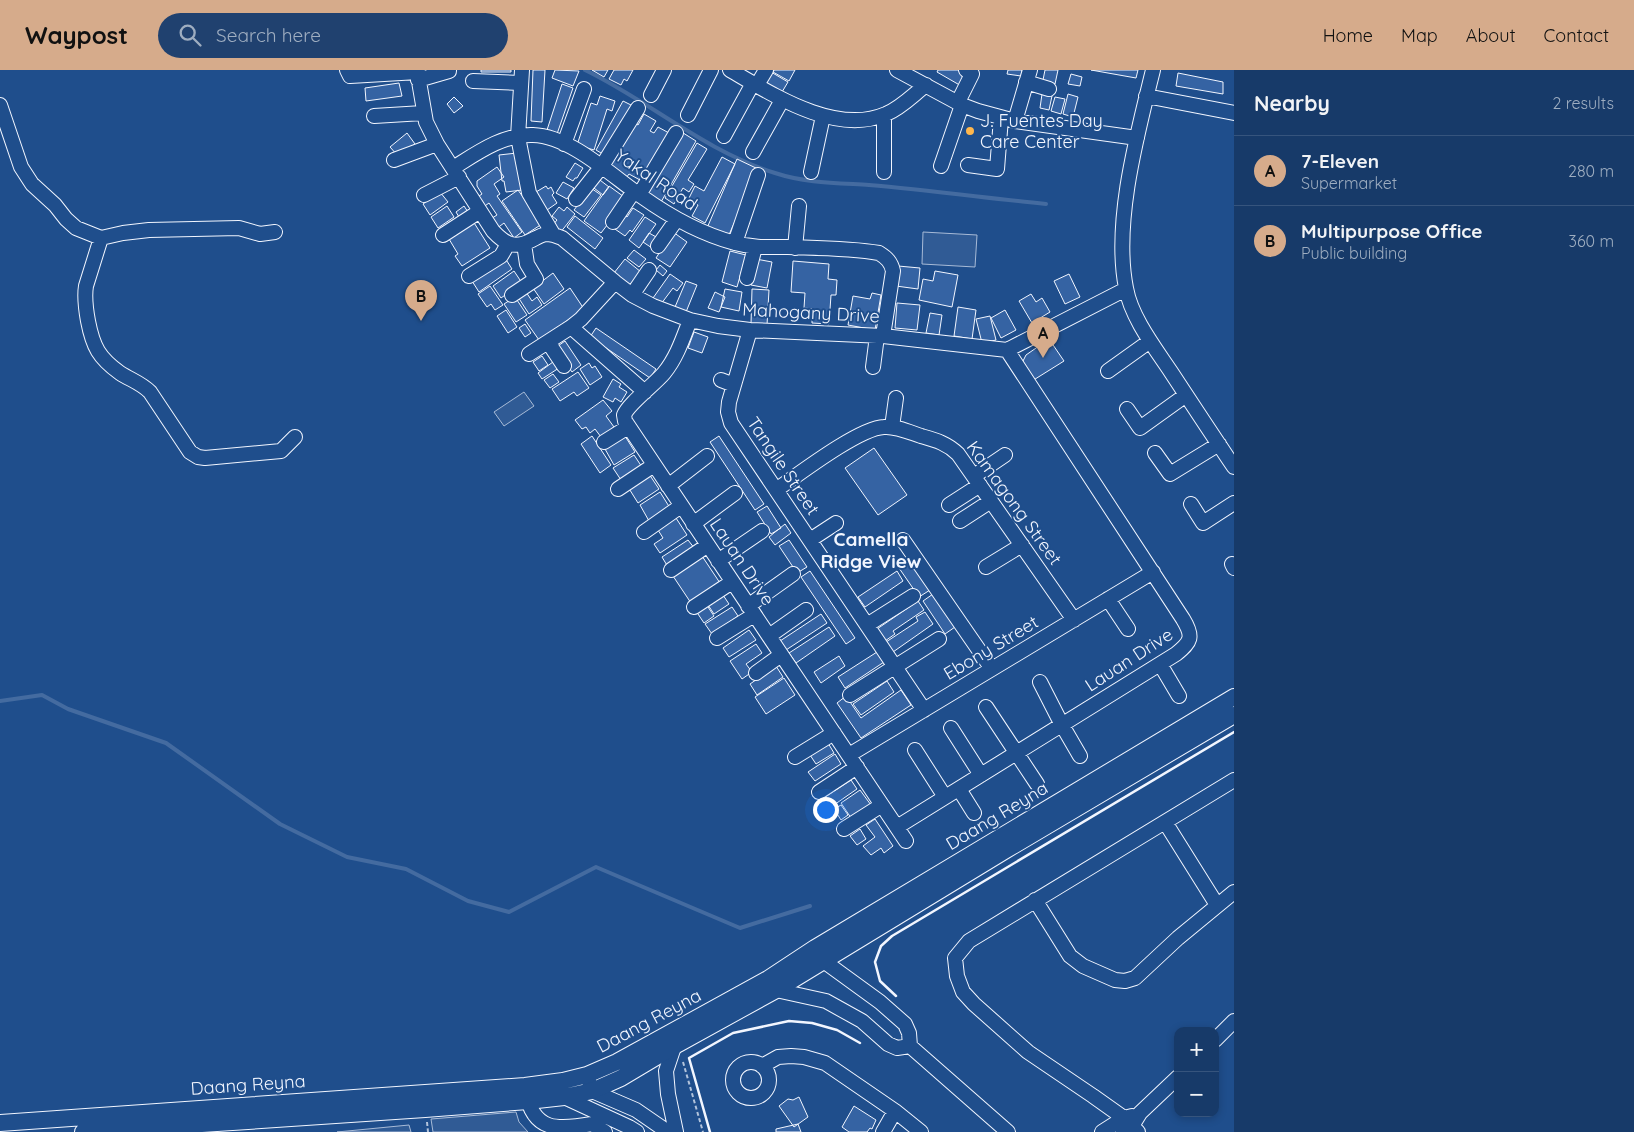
<!DOCTYPE html>
<meta charset="utf-8">
<style>
:root{--surface:#173a69;--page:#20416f;--text:#f1f3f6;--muted:#9eadc0;--line:#36547d;--accent:#d6ab8b}
body{margin:0;font-family:Quicksand,sans-serif;background:var(--page);color:var(--text)}
.controls{position:absolute;right:15px;bottom:15px;display:grid;overflow:hidden;border-radius:10px;box-shadow:0 2px 8px #0003}
.controls button{width:45px;height:45px;display:grid;place-items:center;padding:0;border:0;border-bottom:1px solid var(--line);background:var(--surface);color:var(--text);font:25px sans-serif}
.you{position:absolute;left:825px;top:739px;width:18px;height:18px;margin:-12px;border:4px solid #fff;border-radius:50%;background:#1a73e8;box-shadow:0 0 0 8px #1a73e833}
.badge{display:grid;place-items:center;width:32px;height:32px;border-radius:50%;background:var(--accent);color:#111;font-size:16px;font-weight:700}
.pin{position:absolute;translate:-50% -41px;filter:drop-shadow(0 1px 2px #0008)}
.pin::after{content:'';position:absolute;top:26px;width:18px;height:15px;background:inherit;clip-path:polygon(0 0,100% 0,50% 100%)}
.list{margin:0;padding:0;list-style:none}
h2{display:flex;justify-content:space-between;align-items:center;height:65px;margin:0;padding:0 20px;font-size:21px}
h2 small{font-size:16px;font-weight:400;color:var(--muted)}
.list li{display:grid;grid-template-columns:32px 1fr auto;gap:15px;align-items:center;box-sizing:border-box;height:70px;padding:0 20px;border-top:1px solid var(--line)}
.list b{display:block;font-size:19px;white-space:nowrap}
.list p{margin:0;font-size:16px;white-space:nowrap;color:var(--muted)}
.list em{font-size:16px;font-style:normal;color:var(--muted)}
.icon{flex:none;width:28px;height:28px;fill:none;stroke:currentColor;stroke-width:2;stroke-linecap:round;stroke-linejoin:round}
.map{position:relative;flex:none;width:1234px;height:1062px;overflow:hidden}
header{display:flex;align-items:center;gap:30px;box-sizing:border-box;height:70px;padding:0 25px;background:var(--accent);color:#111}
header strong{font-size:24px}
nav{display:flex;gap:28px;margin-inline-start:auto;font-size:18px}
.search{width:350px;height:45px;background:var(--page);display:flex;align-items:center;gap:12px;box-sizing:border-box;padding:0 18px;border-radius:28px;color:var(--muted);font-size:19px}
main{display:flex}
aside{flex:1;background:var(--surface)}
.map>svg:first-child{display:block}
</style>
<header>
<strong>Waypost</strong>
<div class="search"><svg class="icon" aria-label="search" viewBox="0 0 24 24"><circle cx="10" cy="10" r="6"/><path d="M15 15l6 6"/></svg>Search here</div>
<nav><a>Home</a><a>Map</a><a>About</a><a>Contact</a></nav>
</header>
<main>
<div class="map">
<svg width="1234" height="1062" viewBox="0 0 1234 1062">
<rect width="100%" height="100%" fill="#1f4e8c"/>
<path fill="#305b95" stroke="#a8bbd7" d="M923 162 977 165 975 197 922 194Z
M524 322 534 336 504 356 494 342Z
M516 1042 519 1052 528 1062H433L431 1049Z
M409 1055 411 1062H337Z"/>
<g fill="none" stroke-linecap="round" stroke-linejoin="round">
<path stroke="#446ba0" stroke-width="4" d="M585 0C649 31 705 81 775 103 805 113 837 113 869 115 928 120 987 128 1046 134
M0 631 42 625 68 639 166 673 280 754 347 787 406 799 468 831 509 842 596 797 740 858 810 836"/>
</g>
<path fill="#3563a3" stroke="#f2f6ff" d="M481 0H511V2H481Z
M533 0H545L542 52 531 51Z
M555 0 579 1 573 16 552 8Z
M592 0H608L604 7Z
M614 0H633L627 11 624 9 621 15 609 9Z
M774 0H795L789 11 773 2Z
M938 0H962L970 4 963 17 937 2Z
M1008 0H1022L1021 6 1007 4Z
M1045 0H1058L1055 14 1043 10Z
M1091 0H1138L1136 8Z
M771 2 788 12 782 22 765 12Z
M1178 3 1223 12V24L1176 16Z
M1071 4 1082 7 1080 16 1068 14Z
M399 13 402 26 366 31 365 18Z
M562 14 573 18 557 64 547 60Z
M1042 24 1052 26 1049 40 1040 38Z
M1068 24 1078 27 1073 47 1063 44Z
M600 26 615 31 612 41 607 39 594 80 577 75 591 33 597 35Z
M454 27 463 36 454 43 447 34Z
M1055 27 1065 29 1061 44 1051 41Z
M623 31 633 36 606 86 596 80Z
M644 44 656 51 650 61 654 63 658 57 669 63 640 110 629 104 626 108 606 97 632 51 638 55Z
M680 61 696 71 661 132 645 122Z
M407 63 415 74 398 86 390 77Z
M697 73 707 79 688 110 694 114 689 122 683 118 674 134 665 128Z
M517 83 522 120 506 122 504 111H502L499 85Z
M722 87 735 94 705 153 692 146 698 135 688 130 695 116 704 121Z
M737 89 758 99 728 167 707 158Z
M575 93 583 98 577 108H575L573 111 566 107Z
M497 97 504 107 494 114 500 124 497 126 522 162 514 168 504 153 496 159 489 150 497 145 489 133 482 138 476 128 482 124 477 116V111Z
M596 107 609 117 603 125 590 115Z
M563 112 574 118 567 129 556 123Z
M546 116 548 119 551 117 554 123 552 125 557 133 547 140 536 122Z
M609 116 627 129 601 163 584 151Z
M591 118 601 125 584 147 574 140Z
M518 120 542 154 525 165 502 131Z
M440 122 448 132 430 145 423 134Z
M447 136 454 147 438 158 431 147Z
M464 136 468 142 459 147 456 142Z
M559 137 564 141 567 137 575 144 560 163 552 156 557 150 552 146Z
M633 138 644 145 632 162 630 160 625 166 612 157 622 143 627 147Z
M575 146 603 168 595 179 567 157Z
M645 147 656 154 639 178 629 170Z
M471 148 490 178 462 196 455 186 458 184 449 169Z
M673 162 687 172 670 197 656 188Z
M649 163 658 168 652 178 643 172Z
M634 180 646 189 639 197 627 188Z
M730 181 746 185 737 217 722 212Z
M505 188 512 199 479 222 472 211Z
M625 189 641 202 630 217 614 203Z
M756 189 772 192 767 218 751 215Z
M793 191 829 194 828 209 837 210 836 225H831L829 254 812 253V239L804 238 805 223 791 222Z
M660 195 667 201 663 206 656 200Z
M898 196 920 198 918 219 896 216Z
M514 201 522 213 501 228 493 216Z
M935 201 958 205 952 237 919 230 923 209 933 211Z
M553 203 564 219 544 234 533 218Z
M670 204 683 213 677 221 673 218 661 234 653 228Z
M1069 204 1080 227 1065 234 1054 211Z
M686 211 697 215 686 242 675 237Z
M490 216 503 235 495 240 491 234 487 237 478 224Z
M570 218 584 239 539 270 525 250Z
M725 219 742 222 739 241 721 237Z
M752 219 769 220 767 255 751 254Z
M526 222 532 231 537 227 542 235 529 244 518 227Z
M715 222 725 227 719 242 708 238Z
M872 223 881 225 875 260 848 255 853 226 870 229Z
M1031 224 1036 232 1042 228 1050 242 1032 253 1019 231Z
M515 227 527 245 516 252 504 234Z
M897 233 920 235 917 260 895 258Z
M958 237 976 240 972 269 954 266Z
M506 240 517 257 508 263 497 246Z
M1005 240 1016 260 1001 268 991 248Z
M930 243 942 245 939 265 926 263Z
M990 246 996 270 982 273 976 249Z
M525 254 531 263 525 267 519 258Z
M596 258 656 299 650 308 590 267Z
M694 262 708 267 702 283 688 278Z
M1049 269 1064 291 1032 311 1022 293 1026 285Z
M565 271 581 295 572 302 555 278Z
M542 286 548 295 539 301 533 292Z
M557 289 562 296 542 309 538 303Z
M589 293 592 298 595 296 602 307 590 315 580 299Z
M578 302 589 318 577 326 574 322 560 331 552 319Z
M553 304 559 312 550 318 544 310Z
M613 309 621 314 619 317 627 322 621 332 615 328 613 332 603 327Z
M603 330 612 341 606 346 614 357 601 367 595 359 590 363 586 357 582 359 575 350Z
M592 366 611 395 600 403 581 374Z
M625 366 635 382 614 395 605 379Z
M719 366 764 434 755 440 710 372Z
M874 378 907 425 878 445 845 398Z
M634 385 644 400 623 413 613 398Z
M649 404 659 419 638 433 628 417Z
M660 422 670 438 649 451 640 435Z
M767 436 781 458 771 464 757 442Z
M676 448 687 465 660 483 654 474 663 468 658 460Z
M785 454 791 463 775 475 769 467Z
M688 470 695 479 668 497 662 487Z
M789 470 807 497 797 503 779 476Z
M700 483 722 516 693 536 671 503Z
M910 491 930 520 919 527 899 498Z
M810 501 855 568 846 574 801 507Z
M897 501 903 511 865 537 858 527Z
M933 524 955 557 945 564 923 531Z
M723 525 729 534 714 544 708 535Z
M918 531 924 540 893 561 895 564 885 571 877 559Z
M706 534 714 546 704 553 696 541Z
M732 537 738 546 712 564 705 554Z
M925 542 933 554 893 582 886 572 918 551 916 547Z
M821 544 827 553 786 580 780 571Z
M829 557 835 566 796 593 789 583Z
M749 560 756 570 729 587 723 578Z
M756 574 762 583 746 594 752 602 742 609 730 591Z
M877 582 884 592 845 618 838 607Z
M839 586 845 596 821 613 814 602Z
M776 596 783 607 757 625 750 614Z
M784 608 795 625 766 644 755 627Z
M887 611 894 622 861 645 853 634Z
M901 620 911 635 861 668 837 633 846 626 861 648Z
M828 673 834 683 816 694 810 685Z
M835 684 841 694 815 711 808 702Z
M851 710 857 719 831 737 825 727Z
M860 720 871 735 851 748 841 733Z
M841 735 848 745 841 750 834 739Z
M875 749 893 776 884 783 881 778 871 785 863 776 875 767 866 755Z
M860 759 866 769 857 775 850 766Z
M799 1027 808 1047 794 1057 779 1036 788 1029 793 1030Z
M854 1036 876 1050 872 1059 870 1058 867 1062H849L842 1057Z
M798 1054 801 1062H776V1059Z"/>
<g fill="none" stroke-linecap="round" stroke-linejoin="round">
<g stroke="#f2f6ff" stroke-width="16">
<path id="minor" d="M347 0 350 6 418 2
M417 0 426 52 437 74 493 161C506 175 515 179 532 170 536 168 541 165 546 164 552 164 557 166 562 168L615 212 632 225 653 236 690 250 718 256 750 260 883 266 1007 280 1126 219
M522 0 518 67 529 123 553 164
M730 0C772 24 835 66 886 44 901 38 913 25 926 15
M897 0 962 35 978 41 1015 51 1137 68
M1153 0C1137 65 1113 153 1126 218 1131 247 1155 278 1171 302 1192 334 1213 366 1234 397
M418 10 449 1V0
M473 11 521 13
M1026 12 1049 19
M757 15 766 0
M651 25 664 0
M1146 26 1234 43
M958 32 972 4 966 0
M0 35 21 97 32 114 55 135 66 149 76 158 101 168 123 163 149 160 239 158 260 164 275 162
M688 45 711 0
M884 45V102
M374 46 423 43
M1015 51 1030 0
M724 66 753 13
M564 74 584 19
M753 82 782 30
M394 90 437 74
M968 95 997 99 1001 48
M941 96 962 35
M453 98C477 83 503 64 533 65 570 66 611 105 641 126 669 146 701 164 735 173 753 178 770 177 788 177 817 178 851 178 879 183 887 188 891 192 893 201L883 266
M811 102 823 46
M424 125 459 107
M639 125 676 63
M576 129 602 96 638 38
M613 152 634 121
M443 165 480 141
M101 168 86 216C84 228 86 240 88 251 93 277 99 288 120 303 131 310 141 313 150 322L190 382 198 387 205 388 281 381 295 367
M735 173 758 105
M658 176 677 149
M795 178 799 136
M469 206 501 186 508 174
M747 208 755 177
M512 225 536 209 527 194 524 174
M632 225 649 200
M690 250C683 268 677 287 664 303 655 314 628 334 624 345L625 351 906 771
M571 257 645 322
M750 260 729 332 728 342 731 353 924 640
M548 272 564 296
M529 284 571 257 581 249 615 212
M873 297 877 266
M1108 301 1150 271
M721 310 734 315
M1127 339 1140 358 1186 325
M892 357 896 328
M604 372 628 357
M1155 383 1170 404 1219 374
M974 406 1005 385
M668 416 707 386
M618 419 654 395
M776 420C799 404 859 358 884 357 896 356 909 362 921 366 935 370 947 373 958 384L1074 550
M1191 434 1203 453 1234 433
M949 435 980 415
M960 451 991 431
M693 454 735 423
M644 462 681 436
M810 470 836 453
M903 470 992 599
M718 491 762 461
M1232 494 1234 498
M986 497 1022 475
M671 500 708 475
M1108 529 1128 559
M748 536 793 504
M694 537 732 512
M867 555 913 526
M769 566 806 540
M717 568 754 545
M1160 594 1179 626
M756 603 781 585
M1040 612 1062 655 1080 686
M850 625 939 569
M986 637 1037 714
M951 658 981 705
M915 680 945 727
M849 685 1153 502
M795 687 834 663
M959 719 974 743
M819 722 857 697
M1165 752 1217 835
M897 757 1176 584C1191 572 1194 567 1183 549L1007 280
M844 759 882 735
M1035 830 1070 886 1083 896 1115 910 1125 911 1135 908 1178 868 1234 822
M818 882 825 892 880 932 905 954 909 963 910 976 1008 1062
M772 915 776 920 826 931 862 951 888 974 897 978 910 976
M1215 970 1234 951
M674 977 666 1001 668 1024 676 1062
M733 1010a18 18 0 1 1 36 0a18 18 0 1 1-36 0Z
M762 996 778 987 791 986 804 987 825 993 895 1041 921 1062
M587 1005 592 1021 636 1040 668 1062
M526 1022C533 1062 558 1060 592 1054L605 1062
M564 1023V1027L629 1057 637 1062
M883 1062 895 1041
M1102 1062 1124 1048 1132 1046
M1123 1062 1132 1056 1140 1043 1178 1007
M1138 1062 1124 1048 1093 1026 1028 982 974 934 963 922 957 906 955 888 969 871 1234 710"/>
</g>
<g stroke="#f2f6ff" stroke-width="18">
<path id="major" d="M0 1053 525 1016 563 1011 587 1005 617 992 768 909 815 878 1234 627
M83 1062 425 1039 528 1031 564 1027 592 1021 621 1008 678 974 776 920 1006 780 1234 645"/>
</g>
<path stroke="#b3c4dc" stroke-width="2" stroke-dasharray="4 2.5" stroke-linecap="butt" d="M683 992 703 1062
M427 1052 428 1062"/>
<use href="#minor" stroke="#1f4e8c" stroke-width="14"/>
<use href="#major" stroke="#1f4e8c" stroke-width="16"/>
<path stroke="#f2f6ff" stroke-width="2.5" d="M896 926 880 911 875 892 881 876 892 866 1234 662
M710 1062 689 988 733 963 789 951 812 953 837 960 860 973"/>
</g>
<circle fill="#ffb74d" stroke="#1f4e8c" stroke-width="2" cx="970" cy="61" r="5"/>
<g text-anchor="middle" stroke-width="4" stroke-linejoin="round" paint-order="stroke">
<g font-size="18" fill="#f2f6ff" stroke="#1f4e8c" text-anchor="start">
<text x="980" y="57">J. Fuentes Day<tspan x="980" dy="21">Care Center</tspan></text>
</g>
<g font-size="18" fill="#f2f6ff" stroke="#1f4e8c">
<text transform="translate(656 110) rotate(34)" y="6">Yakal Road</text>
<text transform="translate(811 243) rotate(3)" y="6">Mahogany Drive</text>
<text transform="translate(783 396) rotate(56)" y="6">Tangile Street</text>
<text transform="translate(1014 433) rotate(54)" y="6">Kamagong Street</text>
<text transform="translate(742 492) rotate(56)" y="6">Lauan Drive</text>
<text transform="translate(991 578) rotate(-31)" y="6">Ebony Street</text>
<text transform="translate(1129 590) rotate(-33)" y="6">Lauan Drive</text>
<text transform="translate(997 746) rotate(-31)" y="6">Daang Reyna</text>
<text transform="translate(649 951) rotate(-28)" y="6">Daang Reyna</text>
<text transform="translate(248 1015) rotate(-4)" y="6">Daang Reyna</text>
</g>
<g font-size="19" font-weight="bold" fill="#f2f6ff" stroke="#1f4e8c">
<text x="871" y="476">Camella<tspan x="871" dy="22">Ridge View</tspan></text>
</g>
</g>
</svg>
<div class="controls">
<button>+</button>
<button>−</button>
</div>
<div class="you"></div>
<div class="pin badge" style="left:1043px;top:288px">A</div>
<div class="pin badge" style="left:421px;top:251px">B</div>
</div>
<aside>
<h2>Nearby<small>2 results</small></h2>
<ul class="list">
<li><span class="badge">A</span><div><b>7-Eleven</b><p>Supermarket</p></div><em>280 m</em></li>
<li><span class="badge">B</span><div><b>Multipurpose Office</b><p>Public building</p></div><em>360 m</em></li>
</ul>
</aside>
</main>
